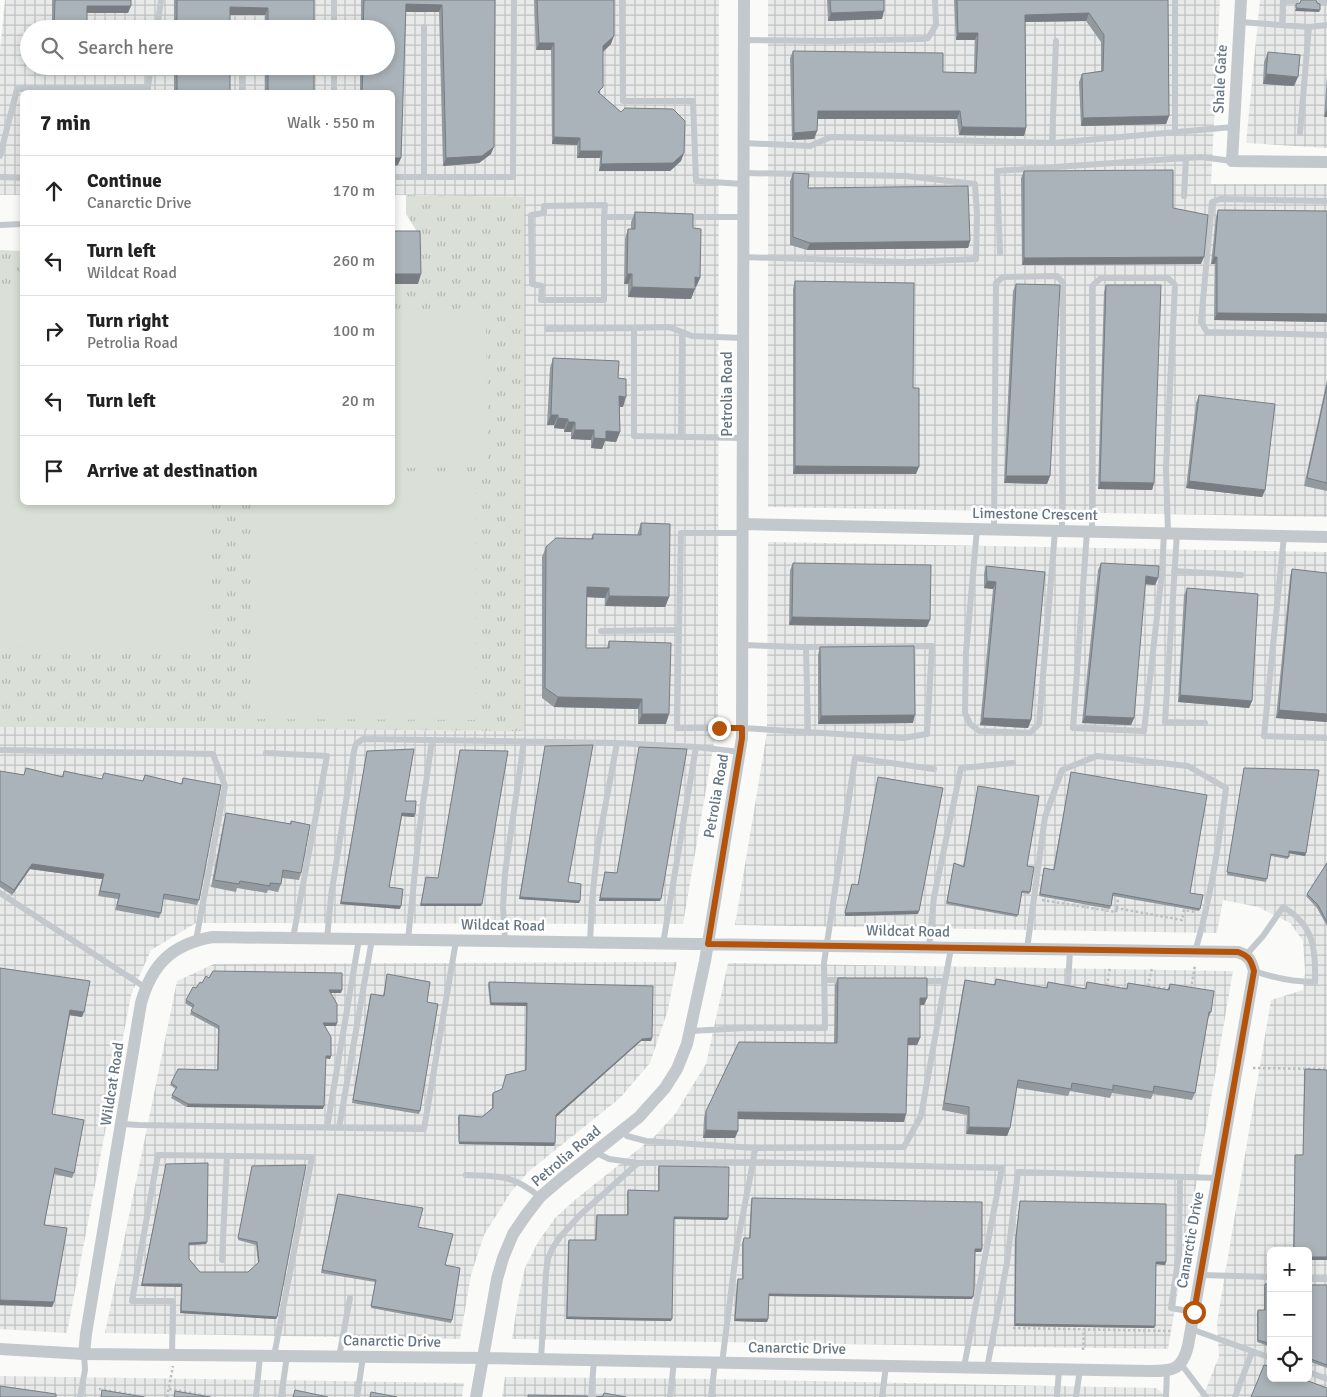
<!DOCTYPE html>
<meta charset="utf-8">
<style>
:root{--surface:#fff;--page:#f2f2f2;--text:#222;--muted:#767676;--line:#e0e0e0}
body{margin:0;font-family:Signika,sans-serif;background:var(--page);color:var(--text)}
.controls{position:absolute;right:15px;bottom:15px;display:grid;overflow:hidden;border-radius:8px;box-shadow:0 2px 8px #0003}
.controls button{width:45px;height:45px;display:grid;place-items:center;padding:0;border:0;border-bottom:1px solid var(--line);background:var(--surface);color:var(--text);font:25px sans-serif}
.stop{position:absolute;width:15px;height:15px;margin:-11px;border:4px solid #b45309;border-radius:50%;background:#fff}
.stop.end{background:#b45309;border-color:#fff;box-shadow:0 1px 5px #0008}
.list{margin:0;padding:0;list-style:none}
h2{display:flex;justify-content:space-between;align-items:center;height:65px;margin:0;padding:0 20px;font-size:21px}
h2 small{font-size:16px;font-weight:400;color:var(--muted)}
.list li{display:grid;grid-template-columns:32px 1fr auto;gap:15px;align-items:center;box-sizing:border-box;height:70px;padding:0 20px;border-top:1px solid var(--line)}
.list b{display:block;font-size:19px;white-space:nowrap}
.list p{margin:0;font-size:16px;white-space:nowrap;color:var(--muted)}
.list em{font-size:16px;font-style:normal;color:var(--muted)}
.icon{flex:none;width:28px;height:28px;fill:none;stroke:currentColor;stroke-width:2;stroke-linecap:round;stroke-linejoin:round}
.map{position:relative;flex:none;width:1327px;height:1397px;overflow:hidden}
.search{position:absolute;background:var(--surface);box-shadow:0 2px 8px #0003;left:20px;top:20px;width:375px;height:55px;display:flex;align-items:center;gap:12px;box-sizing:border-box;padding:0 18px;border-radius:28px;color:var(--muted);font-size:19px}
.panel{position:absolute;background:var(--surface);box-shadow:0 2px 8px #0003;left:20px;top:90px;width:375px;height:415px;border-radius:8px}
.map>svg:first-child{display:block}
</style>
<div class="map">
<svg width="1327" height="1397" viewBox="0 0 1327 1397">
<defs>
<pattern id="industrial-grid" width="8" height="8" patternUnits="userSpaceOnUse" patternTransform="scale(1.25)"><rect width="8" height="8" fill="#e8e9e9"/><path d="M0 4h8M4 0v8" fill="none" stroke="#c0c1c2"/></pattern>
<pattern id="grass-tufts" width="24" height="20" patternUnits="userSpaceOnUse" patternTransform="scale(1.25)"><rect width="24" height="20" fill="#dadfd7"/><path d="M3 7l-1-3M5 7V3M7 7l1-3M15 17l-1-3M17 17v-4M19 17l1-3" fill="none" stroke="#b4b9b4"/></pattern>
</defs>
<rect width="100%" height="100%" fill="#fafaf8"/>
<path fill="url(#industrial-grid)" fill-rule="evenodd" d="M5 0H719L718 719 683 924 196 923 151 950 131 995 67 1333 0 1329V727L524 731V197L393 195 392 92H22V195H0V50ZM29 29H386V66H29Z
M768 0H1220L1211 184H1327V517L768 507Z
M1260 0H1327V148L1246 143Z
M768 542 1327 552V1397H1197L1204 1394 1219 1356 1217 1322 1271 1000 1303 990 1305 972 1303 941 1290 923 1258 907 1223 900 1217 933 735 925 767 732ZM1271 1251H1308V1378H1271Z
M677 962 668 1010 650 1063 620 1098 528 1172 511 1192 484 1235 471 1275 460 1339 105 1333 177 981 214 964Z
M728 963 1233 971 1168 1349 512 1339 518 1299 525 1268 538 1242 555 1218 576 1199 655 1136 675 1114 706 1064Z
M0 1376 464 1383 462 1397H0Z
M505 1377 713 1379 1156 1388 1168 1397H502Z"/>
<path fill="url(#grass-tufts)" d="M406 195 524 197V731L0 727V250L22 251V502H392L393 284H418L416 230 406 214Z"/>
<path fill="#dadfd7" d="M0 285H22V502L211 503 209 650 0 646Z
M486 315 488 467 393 468V316Z
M393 477H475V720L255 719V503L392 502Z"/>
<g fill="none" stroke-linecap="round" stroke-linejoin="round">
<path stroke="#bbbfc2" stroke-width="2.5" stroke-dasharray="2.5 2.5" stroke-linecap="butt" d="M1042 900 1116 912 1118 899
M1116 908 1182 920 1184 910 1196 912
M1107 986 1128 989
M1107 986 1110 967
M1148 986 1169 989
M1148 986 1152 968
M1191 989 1195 965
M1253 1068 1327 1069
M1013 1328 1173 1331
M1083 1350 1084 1329
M99 1389 145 1397
M169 1389 213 1397
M167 1397 173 1366"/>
<path stroke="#c3c8cc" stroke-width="6" d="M622 0 623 101H693L696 181 743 184
M1175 0V133
M1283 1H1296
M1320 2 1327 3
M1239 22 1309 27 1327 25
M1282 25 1283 0
M424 27V177
M157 29 161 0
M334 29V0
M744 40 833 41 923 39 928 38 936 25 935 0
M242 66V92
M148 87 151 66
M334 92V66
M1300 133 1309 27
M743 143 810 146 831 137 1053 143 1233 127
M1052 143 1056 41
M0 156 17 89 148 87V92
M0 177 22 178
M392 177H513L514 0
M1184 196 1186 158
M1327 201 1220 199 1212 202 1201 322 1207 332 1327 335
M604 217 605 205 544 206V213L531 215 532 284 542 286 541 300H604V217H642
M687 217H743
M0 225 22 224
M1000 253 997 171 1201 157 1232 161
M743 257 907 262 976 259 977 214 975 184 906 176 743 173
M634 328 669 327 692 336 743 338
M547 329 634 328V436L743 438
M681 437 682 333
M977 529 966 652 965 713 970 724 979 731 1030 733 1039 724 1055 531
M994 529 996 283 1003 277 1057 276 1063 283 1062 531
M1087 531 1073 728 1144 731 1162 572 1164 533
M1092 532V286L1101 278H1168L1175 285 1166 468 1168 533
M1177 533 1165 722 1205 723
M1284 536 1264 736 1327 738
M1174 571 1241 575
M679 630 681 533H743
M601 631 679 630 677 728H742L903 738 927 734 932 646 801 647 743 645
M806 647 808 732
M0 750 213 754 225 786 196 940
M266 753 327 756 293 938
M0 893 146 988
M327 939 331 896 354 751 356 744 363 739 617 743 696 747 740 752
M408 940 419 832 432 740
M505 941 503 907 505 873 524 741
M590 943 592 900 598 845 617 743
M663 944 696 747
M929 948 934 897 961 768 1013 763
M1027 949 1045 817 1062 770 1097 756 1188 766 1226 788C1219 843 1211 897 1195 952
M1246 955 1263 936 1283 907C1314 925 1316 949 1315 982 1293 982 1274 978 1254 971
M824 980H845
M920 981H945
M1068 985 1070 950
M691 1031 744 1028H825L824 963 855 758 934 769
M122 1124 139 1125 424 1129 456 941
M327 1128 359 939
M339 1128 372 939
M622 1131 627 1136 646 1141 755 1148 904 1147 921 1116 951 948
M595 1152 609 1159 638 1163
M466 1175C501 1177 512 1174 540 1197
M1180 1177 1179 1254 1171 1308 1194 1312
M222 1260 227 1156
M1201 1275 1271 1277
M1308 1279H1327
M1191 1329 1271 1358
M172 1355 173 1301H132L158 1155 312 1157 274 1356
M339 1357 350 1298
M541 1359 546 1273 548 1259 552 1249 560 1237 580 1215 638 1163 753 1162 755 1148
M722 1363 737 1245 753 1162 1002 1168 964 1367
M1181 1364 1206 1397
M987 1368 1007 1263 1018 1172 1218 1178
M1308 1372 1327 1379
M80 1397 85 1370 84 1354
M256 1397 260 1356
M281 1397 287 1356
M357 1397 363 1357
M591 1397 594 1360
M670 1397 674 1362
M711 1397 715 1362
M882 1397 886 1366
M1057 1397 1059 1369
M1076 1397 1080 1369
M1166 1397 1167 1371
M1235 1397 1252 1352"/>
<path stroke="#c3c8cc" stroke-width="12" d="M1241 0 1232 161 1327 162
M743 524 1327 537
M0 1349 84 1354 484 1358 1150 1371C1173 1371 1182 1370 1188 1346L1254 971C1251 960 1249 956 1238 952L213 937C172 944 152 964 141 1003L86 1334 84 1354
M476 1397 497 1279 503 1258 513 1234 526 1215 540 1197 561 1179 639 1117 665 1088 677 1069 687 1044 705 961 742 738 744 0"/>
</g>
<path fill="#929a9f" d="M52 0H131L128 13H87V29H52Z
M174 0H314V29H265V15H230V29H174Z
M361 0H495L491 154 479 163 443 166 439 12H405L398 165 392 166V92H360V66H386V29H361Z
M534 0H614L611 44 603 51 600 94 621 112 681 161 670 171H599L600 158H577V145L552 144 551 50H536Z
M827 0H884L882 19 828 21Z
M954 0H1168L1169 116 1166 124 1081 126 1079 82 1082 74 1101 71V42L1086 21 1025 22 1026 128 1024 136 959 135 957 119H817V131L814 139 792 140 790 58 793 51 943 72 974 73 975 40H956Z
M1268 52 1294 86 1263 84 1264 62Z
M174 66H230V92H174Z
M265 66H314V92H265Z
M1327 76V117H1324Z
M1024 171 1173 208 1201 264 1022 265 1021 178Z
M793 173 808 188 970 241 968 248 807 250 790 245V181Z
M1218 210 1327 211V322L1214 320 1215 264H1211L1216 217Z
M635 212 693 228 700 278 696 287H695L691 299 628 297V284H624L625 239 628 229H631V222Z
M795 281 913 388 916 474H793V289Z
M1016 284 1050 476 1047 484 1004 483 1013 291Z
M1106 285 1154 483 1152 490 1098 489 1104 292Z
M553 358 618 378 623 407H620V432L616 442 605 441 602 449 591 448V440L571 439V432H564V429L554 428V425H547L550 368Z
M1327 380V491L1304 486Z
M1199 395 1265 490 1262 497 1186 488 1196 403Z
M641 523 669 597 665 607 605 606V598L587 597 586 648H607L609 641 666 724H638V709L554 707 542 698V557L546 547 591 539 593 534 637 535Z
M793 563 927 627 789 625 790 570Z
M1101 563 1158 578 1155 585 1145 584 1134 718 1131 725 1082 723 1098 570Z
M986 566 1045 572 1031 720 1028 728 980 725 993 589 984 588V574Z
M1292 569 1327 573V722L1276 718 1290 577Z
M1187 588 1252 701 1249 708 1178 702 1184 595Z
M820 647 913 723 818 724V655Z
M545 746 568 882 580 901 579 903 519 899Z
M639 747 660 901H599L605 872 617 873Z
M460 750 481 906H420L426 877 438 878Z
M367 751 415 814 414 817 402 816 389 887 400 909 340 904Z
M1244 768 1306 853 1305 856 1289 853 1288 859 1271 856 1266 882 1227 875Z
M0 771 23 775 62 777 64 771 102 779 143 781 145 775 181 784 183 778 199 900 197 905 163 899 161 913 159 918 115 910 118 899 98 896 102 879 30 869 12 895 0 887Z
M1071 772 1190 893 1200 909 1199 911 1113 896 1110 909 1039 896 1044 868 1053 870Z
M878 777 918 914 845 916 851 886 858 885Z
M978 786 1027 866 1030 892 1029 894 1022 893 1017 917 946 904 954 863 963 866Z
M226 813 290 824 291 821 301 873 299 880 282 878 281 884 278 892 268 890 267 893 237 888 236 892 211 887 224 820Z
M1327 863V926L1317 908 1306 896Z
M0 968 82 1017 70 1015 52 1114 74 1173 72 1178 54 1174 44 1225 54 1302 52 1307Z
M387 974 427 1002 420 1111 419 1114 352 1103 370 996 371 994 383 996Z
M209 978 341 993H330L336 1026H325L331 1056 330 1059 325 1058 323 1109 187 1107 171 1098 176 1089 170 1085 171 1083 217 1070 218 1029 190 1014 193 1008 185 1003 186 1000 196 988Z
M838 978 927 998 924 1005H920V1038L917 1045H907L904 1122 738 1119 735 1138H703L704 1118 706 1111 834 1043 835 985Z
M996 979 1046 988 1048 982 1085 989 1087 982 1126 989 1128 983 1167 990 1170 984 1211 1012 1208 1019 1195 1093 1192 1100 1153 1094 1151 1099 1112 1093 1110 1098 1070 1091 1068 1096 1017 1088 1010 1128 1007 1136 966 1134 967 1115 942 1110 963 987 965 980 994 985Z
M489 982 652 1038 651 1041H641L556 1117 554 1146 459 1144 458 1118 459 1115 482 1117 492 1108V1095L493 1093 502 1089 525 1070 526 1006 490 1005 488 985Z
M1305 1069 1327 1260H1308V1251H1293L1295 1157V1155H1303L1304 1072Z
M166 1164 206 1244 189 1245V1259L200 1272H248L258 1263 256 1245 238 1240 252 1166 277 1317 276 1319 180 1313 181 1287 141 1286Z
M659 1166 727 1220 674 1219 671 1321 566 1319 568 1242 569 1240H595L596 1217 597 1215H627V1193L628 1190 658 1191V1168Z
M337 1196 418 1227 445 1265 452 1320 451 1323 371 1308 375 1282 321 1273Z
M752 1198 982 1249 981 1252H975L972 1299 769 1296 768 1319 767 1322 734 1321 737 1282 738 1279H742V1244L744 1238H749L751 1201Z
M1020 1201 1166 1262 1165 1265 1156 1264 1154 1328 1014 1326 1015 1240Z
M1265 1284H1271V1347L1257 1342V1313L1258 1310H1264V1287Z
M1308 1285H1327V1368L1308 1361Z"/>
<path fill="#777d82" d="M406 4 442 5 439 12H403Z
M87 6H131L128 13H84Z
M230 7 268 8 265 15H227Z
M1296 8 1320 10 1319 12 1295 11Z
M884 11 882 19 828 21 831 13Z
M1089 13 1086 21 1022 22 1025 15Z
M958 33H978L975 40H956Z
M614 36 611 44 601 54 603 46Z
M539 43H554L551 50H536Z
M1266 74 1298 77 1294 86 1263 84Z
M1327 109V117H1324Z
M818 111H960L957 119H815Z
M1169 116 1166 124 1081 126 1083 118Z
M962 127 1026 128 1024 136 959 135Z
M817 131 814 139 792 140 794 133Z
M554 137 580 138 577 145 552 144Z
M494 147 491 154 479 163 443 166 446 158Z
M580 151H602L600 158H577Z
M684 153 681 161 670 171H599L601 164Z
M392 158H401L398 165 392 166Z
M970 241 968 248 807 250 810 243Z
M1204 257 1201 264 1022 265 1024 258Z
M1214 257H1217L1215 264H1211Z
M392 274H421L418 284H392Z
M627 274H632L628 284H624Z
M695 277 700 278 696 287H691Z
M632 287 695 289 691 299 628 297Z
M1217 313 1327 314V322L1214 320Z
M619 396 626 397 623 407 616 406Z
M551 415H558L554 425H547Z
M558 418 568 419 564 429 554 428Z
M568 422H575L571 432H564Z
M575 430H594L591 440 571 439Z
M606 431 620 432 616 442 605 441 602 449 591 448 594 438Z
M795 466 919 467 916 474H793Z
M1006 476H1050L1047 484 1004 483Z
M1189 481 1265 490 1262 497 1186 488Z
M1100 482 1154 483 1152 490 1098 489Z
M1146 576 1158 578 1155 585 1143 584Z
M987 581 996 582 993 589 984 588Z
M587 587 609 588 605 598 584 597Z
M609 596 669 597 665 607 605 606Z
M792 617 930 620 927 627 789 625Z
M1180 695 1252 701 1249 708 1178 702Z
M558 697 642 699 638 709 554 707Z
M1279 710 1327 714V722L1276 718Z
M642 714H669L666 724H638Z
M915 715 913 723 818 724 821 716Z
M1085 716 1134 718 1131 725 1082 723Z
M983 718 1031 720 1028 728 980 725Z
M402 813 415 814 414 817 401 816Z
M1289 851 1306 853 1305 856 1288 853Z
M32 864 104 874 102 879 30 869 12 895 14 890Z
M520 897 580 901 579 903 519 899Z
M600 898 661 899 660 901H599Z
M341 902 401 906 400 909 340 904Z
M421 904H482L481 906H420Z
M919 911 918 914 845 916V913Z
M329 990H342L341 993H328Z
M920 998H927L924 1005H918Z
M491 1003H527L526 1006 490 1005Z
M70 1010 84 1012 82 1017 69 1015Z
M323 1023H337L336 1026H322Z
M652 1038 651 1041H641L555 1118 556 1115 642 1039Z
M908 1038H920L917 1045H905Z
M326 1056H331L330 1059 325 1058Z
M188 1104 324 1106 323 1109 187 1107Z
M738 1112 906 1114 904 1122 736 1119Z
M969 1127 1010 1128 1007 1136 966 1134Z
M706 1130 738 1131 735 1138H703Z
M459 1142 555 1143 554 1146 459 1144Z
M674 1217 728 1218 727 1220 673 1219Z
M207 1242 206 1244 188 1245 189 1243Z
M975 1249H982L981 1252H974Z
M1308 1257H1327V1260H1308Z
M1156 1262H1166L1165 1265 1155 1264Z
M142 1284H182L181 1287 141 1286Z
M769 1294 973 1297 972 1299 768 1296Z
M0 1300 54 1302 52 1307 0 1305Z
M181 1311 277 1317 276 1319 180 1313Z
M567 1317 672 1319 671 1321 566 1319Z
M735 1319H768L767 1322 734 1321Z
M1015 1324 1155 1326 1154 1328 1014 1326Z"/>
<path fill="#aab3b9" stroke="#777d82" d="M55 0H131V6H87V29H54Z
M177 0H314V29H268V8L230 7V29H177Z
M364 0H495L494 147 482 156 446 158 442 5 406 4 401 158H392V92H362L363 66H386V29H363Z
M537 0H614V36L603 46V87L598 92 621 112 625 108 673 109 685 121 684 153 673 163 601 164 602 151H580V138L554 137V43H539Z
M830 0H884V11L831 13Z
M957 0H1168L1169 116 1083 118 1082 74 1103 71 1104 35 1089 13 1025 15 1026 128 962 127 960 111H818L817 131 794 133 793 51 943 53V72L976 73 978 33H958Z
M1301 0H1316L1317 3 1320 4V10L1296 8V4L1300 3Z
M1268 52 1300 55 1298 77 1266 74Z
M177 66H230V92H177Z
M268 66H314V92H268Z
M27 91H133V92H27Z
M1173 170V208L1208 215 1204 257 1024 258V171Z
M793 173 809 174 808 188 968 186 970 241 810 243 793 237Z
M1218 210 1327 211V314L1217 313V257H1214Z
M635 212 693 214V228L701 229 700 278 695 277V289L632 287V274H627L628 229H635Z
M392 231H420L421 274H392Z
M795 281 914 283 913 388H919V467L795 466Z
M1016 284 1060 285 1050 476H1006Z
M1106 285H1161L1154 483 1100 482Z
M553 358 619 361 618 378 626 379V397L619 396 620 432 606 431V439L594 438V430H575V422H568V419L558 418V415H551Z
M1327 385V483L1307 478Z
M1199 395 1275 404 1265 490 1189 481Z
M641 523 670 524 669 597 609 596V588L587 587 586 648H609V641L671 643 669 714H642V699L558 697 545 688 546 547 556 538 593 539V534L641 535Z
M793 563 931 565 930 620 792 617Z
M1101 563 1159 566 1158 578 1146 576 1134 718 1085 716Z
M986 566 1045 572 1031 720 983 718 996 582 987 581Z
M1292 569 1327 573V714L1279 710Z
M1187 588 1258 594 1252 701 1180 695Z
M914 646 915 715 821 716 820 647Z
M593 745 568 882 581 884 580 901 520 897 545 746Z
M639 747 687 749 661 899 600 898 605 872 617 873Z
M414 749 405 801H416L415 814 402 813 389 887 403 889 401 906 341 902 367 751Z
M460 750 508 751 482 904H421L426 877 438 878Z
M26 768 63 777 64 771 102 779 104 773 143 781 145 775 182 784 183 778 221 785 199 900 164 894 161 913 117 905 120 894 100 891 104 874 32 864 14 890 0 881V771L24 775Z
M1244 768 1319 770 1306 853 1289 851V857L1271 854 1267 879 1227 872Z
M1071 772 1207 795 1190 893 1203 895 1200 909 1113 893 1111 906 1040 894 1044 868 1054 870Z
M878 777 943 788 919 911 845 913 852 884 858 885Z
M978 786 1039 796 1027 866 1034 867 1030 892 1022 891 1018 915 947 902 954 863 964 867Z
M226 813 291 824V821L310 825 301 873 283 870 281 884 270 883V886L240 881 239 884 214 880Z
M1327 863V922L1318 905 1307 894Z
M0 968 90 981 84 1012 70 1010 52 1114 84 1120 74 1173 55 1168 44 1225 67 1228 54 1302 0 1300Z
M213 971 342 973V990H329L337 1004V1023H323L331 1037V1056H326L324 1106 188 1104 172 1095 177 1087 171 1083 178 1069 218 1070 219 1026 191 1011 194 1005 186 1000 193 987 196 988 200 982 202 983 206 976 209 978Z
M387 974 430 982 427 1002 438 1004 420 1111 353 1100 371 994 384 996Z
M838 978H927V998H920V1038H908L906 1114 738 1112V1131L706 1130V1111L739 1042 837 1043Z
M996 979 1047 988 1048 982 1086 989 1087 982 1127 989 1128 983 1169 990 1170 984 1214 991 1211 1012H1209L1195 1093 1154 1086 1153 1092 1113 1085V1090L1072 1083 1071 1089 1018 1080 1010 1128 969 1127V1107L944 1103 965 980 995 985Z
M489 982 653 986 652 1038 642 1039 556 1115 555 1143 459 1142V1115L482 1117 493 1108V1093L502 1089 506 1075 526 1070 527 1003H491Z
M1305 1069 1327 1070V1257H1308V1251H1294L1295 1155H1303Z
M208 1163 207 1242 189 1243V1259L200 1272H248L259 1262 257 1242 238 1238 252 1166 306 1165 277 1317 181 1311 182 1284H142L166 1164Z
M659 1166 729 1167 728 1218 674 1217 672 1319 567 1317 569 1240H596L597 1215H628V1190L659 1191Z
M338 1194 423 1208 418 1227 453 1234 445 1265 460 1268 452 1320 371 1306 376 1280 322 1270Z
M752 1198 982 1202V1249H975L974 1288 973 1297 769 1294 768 1319H735L738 1279H743V1242L744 1238H750Z
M1020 1201 1166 1204V1262H1156L1155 1326 1015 1324 1016 1238Z
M1265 1284H1271V1344L1258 1340V1310H1265Z
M1308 1285H1327V1365L1308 1358Z
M1264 1365 1271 1367V1378H1300L1327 1388V1397H1251Z
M0 1386 56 1394V1397H0Z
M102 1390 144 1397H101Z
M295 1390 328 1397H293Z
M175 1391 210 1397H174Z
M371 1392 397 1397H370Z
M604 1393 626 1397H596L603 1396Z
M528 1395 587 1396 588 1397H528Z"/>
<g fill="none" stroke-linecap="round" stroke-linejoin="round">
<path stroke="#b45309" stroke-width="6" d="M719 728H742V738L708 944 1238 952C1249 956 1251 960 1254 971L1194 1312"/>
</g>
<g text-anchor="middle" stroke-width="5" stroke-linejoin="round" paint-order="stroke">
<g font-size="15" fill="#657683" stroke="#fff">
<text transform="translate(1220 79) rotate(-87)" y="5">Shale Gate</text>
<text transform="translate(727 394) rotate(-90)" y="5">Petrolia Road</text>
<text transform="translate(1035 514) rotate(1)" y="5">Limestone Crescent</text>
<text transform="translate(716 796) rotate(-80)" y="5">Petrolia Road</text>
<text transform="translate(503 925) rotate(1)" y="5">Wildcat Road</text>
<text transform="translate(908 931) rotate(1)" y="5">Wildcat Road</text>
<text transform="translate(112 1084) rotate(-81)" y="5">Wildcat Road</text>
<text transform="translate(566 1156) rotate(-40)" y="5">Petrolia Road</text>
<text transform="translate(1190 1240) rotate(-80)" y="5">Canarctic Drive</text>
<text transform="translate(392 1341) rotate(1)" y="5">Canarctic Drive</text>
<text transform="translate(797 1348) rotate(1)" y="5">Canarctic Drive</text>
</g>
</g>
</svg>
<div class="controls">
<button>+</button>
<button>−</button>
<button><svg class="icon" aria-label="locate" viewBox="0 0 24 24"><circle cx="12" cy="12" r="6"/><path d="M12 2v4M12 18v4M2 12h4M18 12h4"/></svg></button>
</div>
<div class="stop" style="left:1194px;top:1312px"></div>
<div class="stop end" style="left:719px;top:728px"></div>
<div class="search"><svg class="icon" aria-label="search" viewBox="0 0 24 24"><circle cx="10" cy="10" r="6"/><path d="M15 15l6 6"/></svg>Search here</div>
<section class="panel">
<h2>7 min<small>Walk · 550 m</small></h2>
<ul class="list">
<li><svg class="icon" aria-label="ahead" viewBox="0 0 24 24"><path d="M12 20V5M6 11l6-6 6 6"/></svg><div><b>Continue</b><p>Canarctic Drive</p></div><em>170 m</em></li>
<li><svg class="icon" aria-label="left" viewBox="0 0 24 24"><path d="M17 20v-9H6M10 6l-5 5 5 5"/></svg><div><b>Turn left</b><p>Wildcat Road</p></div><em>260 m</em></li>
<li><svg class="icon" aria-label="right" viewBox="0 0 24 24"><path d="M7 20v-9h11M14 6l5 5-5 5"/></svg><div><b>Turn right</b><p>Petrolia Road</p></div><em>100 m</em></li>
<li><svg class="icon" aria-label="left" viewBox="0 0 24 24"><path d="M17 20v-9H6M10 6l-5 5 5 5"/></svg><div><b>Turn left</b></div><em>20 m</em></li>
<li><svg class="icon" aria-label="arrive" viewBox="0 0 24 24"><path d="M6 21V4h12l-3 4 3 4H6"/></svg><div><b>Arrive at destination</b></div></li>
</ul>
</section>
</div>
